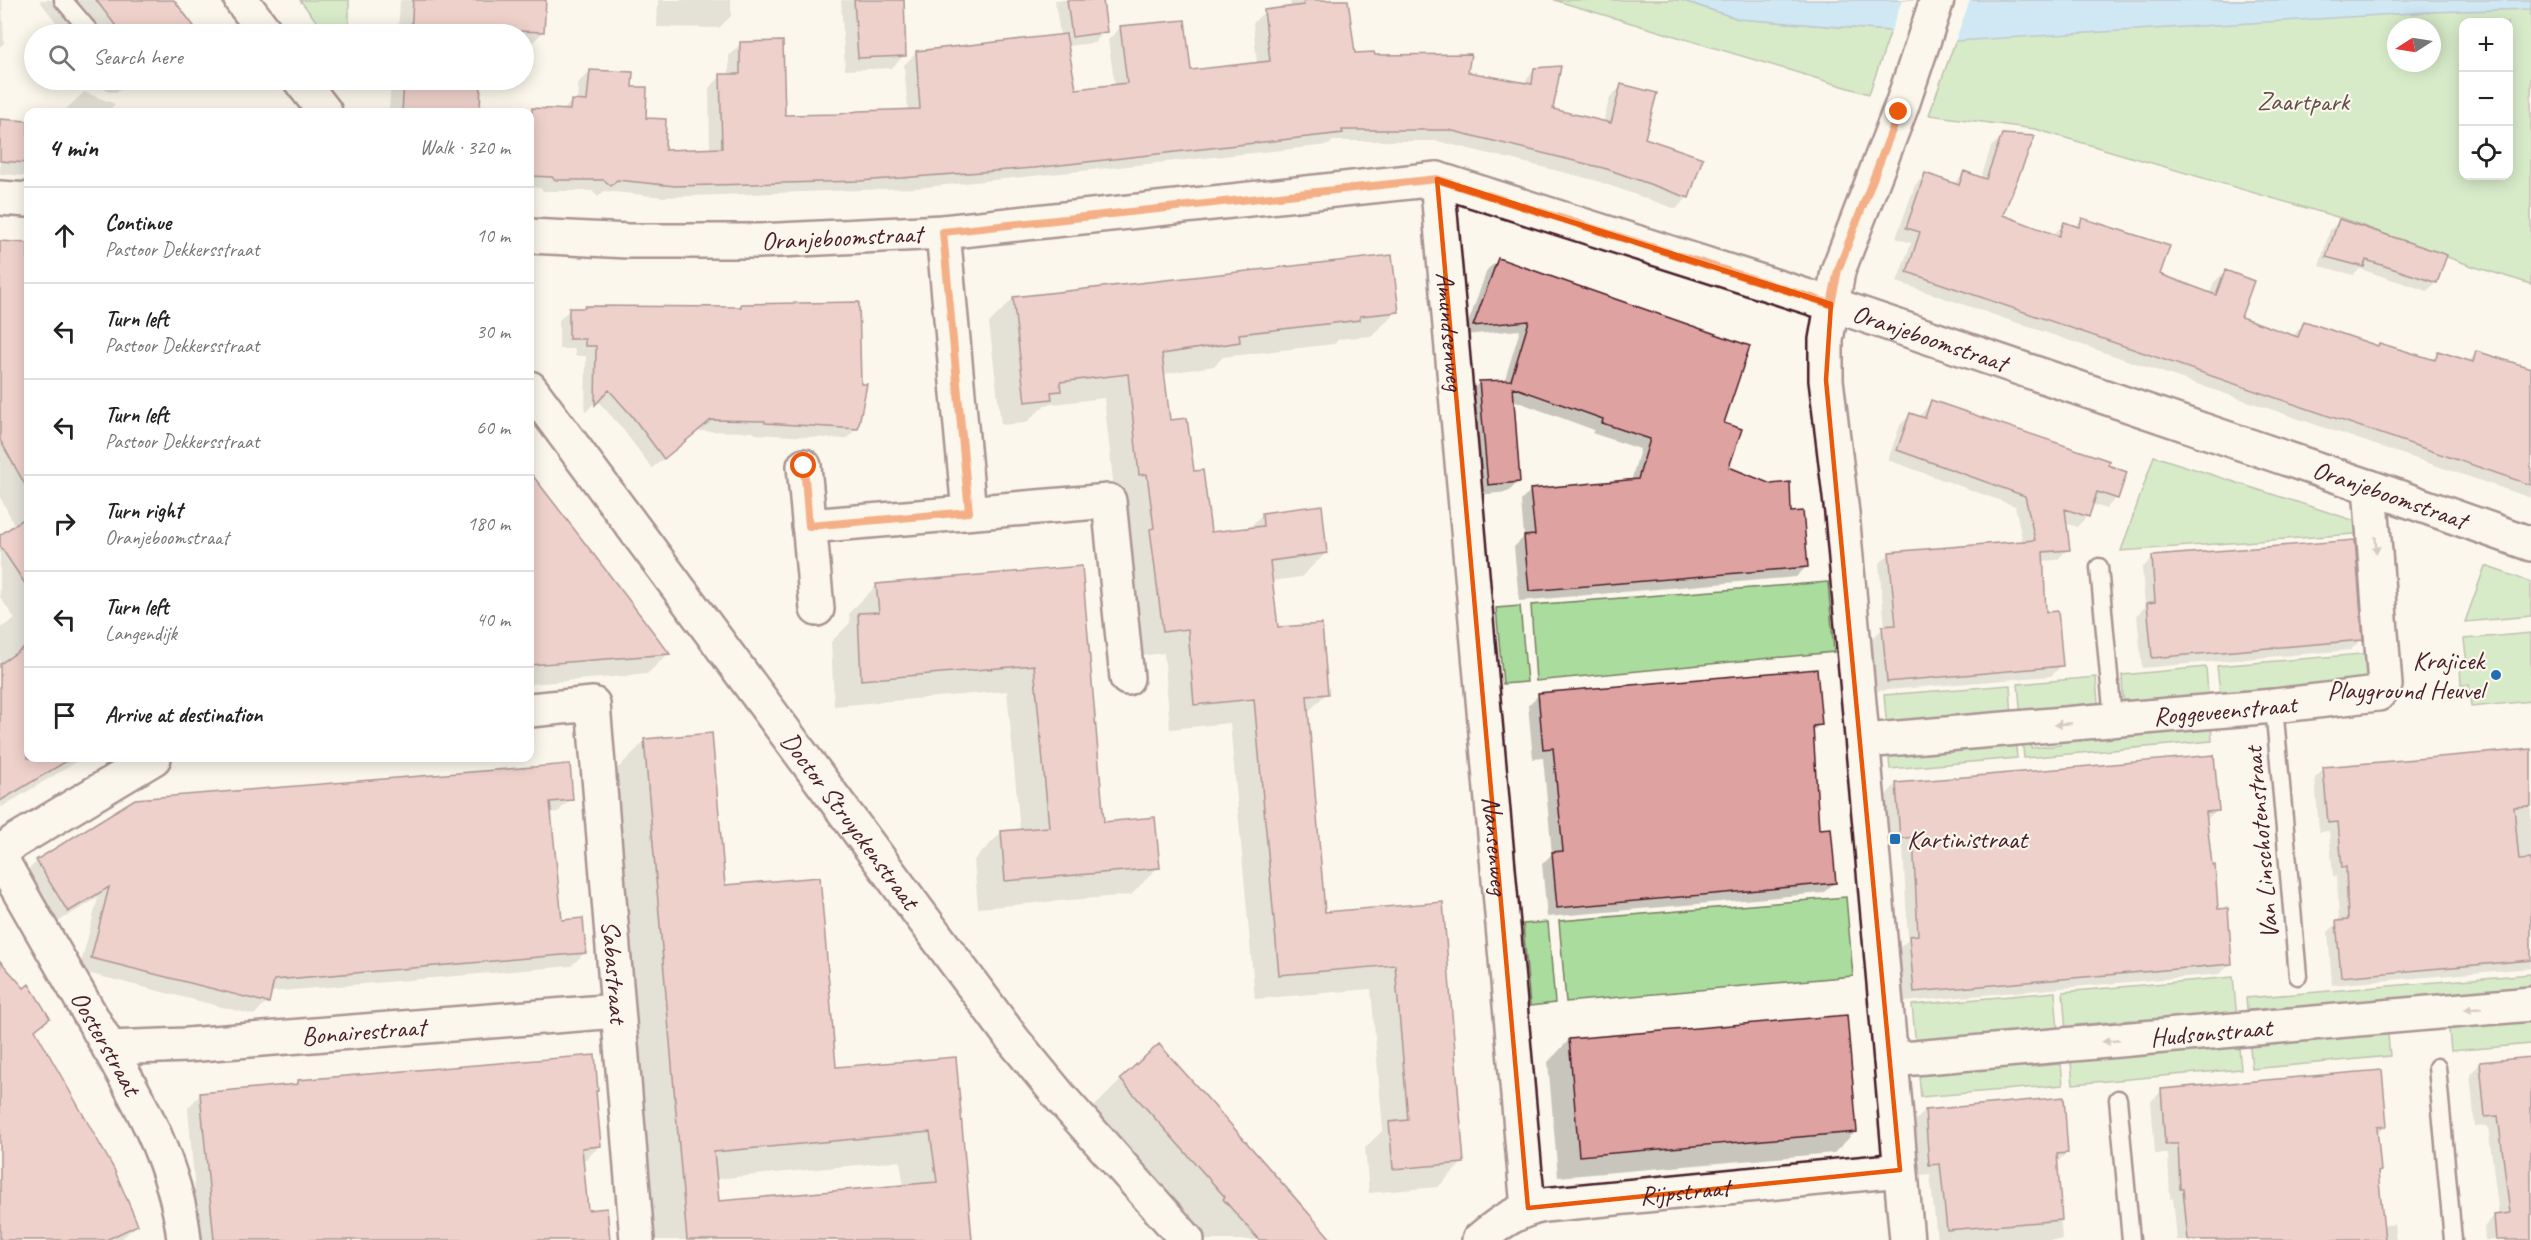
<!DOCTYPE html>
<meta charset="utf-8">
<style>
:root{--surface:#fff;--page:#f6f6f6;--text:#222;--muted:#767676;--line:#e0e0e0}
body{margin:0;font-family:Caveat,sans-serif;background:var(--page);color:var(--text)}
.controls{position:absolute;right:18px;top:18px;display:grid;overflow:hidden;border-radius:12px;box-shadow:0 3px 15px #0003}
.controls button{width:54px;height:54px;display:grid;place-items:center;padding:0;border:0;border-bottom:2px solid var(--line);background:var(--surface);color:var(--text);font:30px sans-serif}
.compass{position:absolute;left:2387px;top:18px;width:54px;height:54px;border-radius:50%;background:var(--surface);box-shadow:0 3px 15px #0003;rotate:258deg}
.stop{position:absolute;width:18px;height:18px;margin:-14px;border:4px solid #ea580c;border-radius:50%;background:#fff}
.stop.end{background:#ea580c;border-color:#fff;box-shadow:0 2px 6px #0008}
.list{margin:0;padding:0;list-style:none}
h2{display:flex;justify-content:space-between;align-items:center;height:78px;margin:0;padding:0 24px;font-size:26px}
h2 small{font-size:20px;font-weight:400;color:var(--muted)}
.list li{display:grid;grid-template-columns:39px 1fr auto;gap:18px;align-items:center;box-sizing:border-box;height:96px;padding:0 24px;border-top:2px solid var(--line)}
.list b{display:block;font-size:22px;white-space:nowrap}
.list p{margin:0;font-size:20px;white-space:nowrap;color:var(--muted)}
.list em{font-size:20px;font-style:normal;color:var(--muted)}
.icon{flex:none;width:33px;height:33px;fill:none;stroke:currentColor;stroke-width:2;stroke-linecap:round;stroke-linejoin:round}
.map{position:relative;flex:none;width:2531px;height:1240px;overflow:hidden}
.search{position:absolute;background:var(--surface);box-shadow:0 3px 15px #0003;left:24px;top:24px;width:510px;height:66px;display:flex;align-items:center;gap:15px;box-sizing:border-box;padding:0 21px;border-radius:33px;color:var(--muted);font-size:22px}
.panel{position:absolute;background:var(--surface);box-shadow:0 3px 15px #0003;left:24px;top:108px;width:510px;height:654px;border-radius:12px}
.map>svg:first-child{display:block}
</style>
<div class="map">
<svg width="2531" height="1240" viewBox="0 0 2531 1240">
<rect width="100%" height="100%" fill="#fbf7ec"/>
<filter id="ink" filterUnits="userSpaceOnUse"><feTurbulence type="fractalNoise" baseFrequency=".0167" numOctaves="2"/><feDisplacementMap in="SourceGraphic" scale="12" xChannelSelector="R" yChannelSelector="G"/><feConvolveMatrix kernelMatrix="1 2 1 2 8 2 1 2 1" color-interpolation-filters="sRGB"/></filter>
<g filter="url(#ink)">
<path fill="#aadc9d" stroke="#7a7e64" stroke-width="1.5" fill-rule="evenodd" d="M300 0H349V34H326Z
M1554 0H1681L1739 19 1891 31 1869 94Z
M1970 0H2531V284L2472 266 2344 219 2035 129 1929 115ZM2464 22H2508V176H2464ZM2396 27H2432V63H2396Z
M2154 456 2368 525 2367 533 2121 551Z
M2485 566 2531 582V616L2465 622Z
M1828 582 1834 652 1536 681 1531 605Z
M1520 606 1527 682 1503 684 1496 608Z
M2531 633V701L2471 707 2469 685H2461L2460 665 2467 664 2464 639Z
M2374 653 2375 661 2367 681 2221 700 2217 666Z
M2206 667 2208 694 2158 698V709L2129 707 2123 698 2122 675Z
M2096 677 2098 703 2052 707V715L2021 717 2018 684Z
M2010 685 2012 718 1887 728 1884 695Z
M2211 721 2212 741 2024 758 2022 738 2030 737 2031 748 2060 745V734Z
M2015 738 2017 758 1890 769 1888 749Z
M1846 897 1853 976 1566 1002 1559 921Z
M1548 922 1555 1003 1530 1006 1523 924Z
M2531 974V995L2304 1011 2303 1006 2247 1010 2246 998Z
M2233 977 2237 1018 2132 1027 2131 1020 2075 1025V1032L2066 1033 2063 992Z
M2055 992 2058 1032 1916 1046 1912 1005Z
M2531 1013V1044L2451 1051 2448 1020Z
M2387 1025 2390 1056 2252 1069 2249 1038Z
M2238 1038 2241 1069 2073 1084 2070 1053Z
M2029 1056 2030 1067 2061 1064 2063 1085 1921 1097 1918 1066Z"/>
<path fill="#9ad6fb" stroke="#7a8da8" stroke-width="1.5" d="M1681 0H2531V9L2429 12 1955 41 1891 31 1739 19Z"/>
<path fill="#fbf7ec" d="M1902 0H1970L1954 44 1890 34Z"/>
<path fill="#0003" fill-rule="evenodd" d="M0 0H2L4 43 0 47Z
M39 0H172L193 28 186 34H65Z
M400 0H544L543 32 528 47 524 46V34H398Z
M658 0H731V16L719 28 657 27Z
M841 0H902L904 55 892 68 845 70Z
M1055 0H1101L1105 31 1094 43 1067 46 1074 90 1115 86 1108 40 1120 28 1189 72 1257 64 1253 23 1265 11 1291 8 1290 0H1346L1354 54 1523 84 1535 69 1551 110 1603 123 1610 97 1622 86 1644 139 1688 197 1676 209 1594 180 1437 141H1333L1329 145 917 188 663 197 604 191 598 197 592 191H543L540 188 530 187V113L532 110 562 111 571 102H577L578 83 590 71 630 89 663 152 710 150 709 88 721 76 729 75V56L740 44 783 117 841 116 908 111 904 65 916 53 1060 36Z
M98 80H135L117 92H108Z
M396 80H480L479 112H389L390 92 395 87Z
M84 92 115 104 108 112H63Z
M0 121 28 123V173L25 176 0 174Z
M2002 136 2001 216 2053 235 2064 224 2074 227 2083 219 2158 275 2210 294 2214 282 2225 272 2239 318 2293 336 2304 323 2377 347 2380 344 2431 360 2439 353 2468 362 2477 353 2527 368 2531 365V498L1897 282 1911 243 1896 238 1915 185 1925 175 1953 185 1965 172 1981 178 1991 147Z
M2339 221 2445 256 2436 283 2427 291 2360 269 2354 275 2319 266 2330 230Z
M0 242 28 244V409L0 415Z
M1498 260 1722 423 1727 468 1790 514 1807 566 1796 577 1519 601 1514 547 1524 537 1521 501 1531 490 1631 482 1640 449 1592 433 1594 430 1513 400 1518 482 1508 492 1478 495 1469 393 1480 382H1504L1520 330 1464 335 1487 270Z
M1014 298 1397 311 1372 336 1339 339 1334 344 1223 357 1214 366 1163 374 1169 422 1193 473 1209 534 1248 529 1263 514 1326 553 1301 577 1271 581 1277 629 1326 694 1307 713 1324 914 1441 904 1463 1162 1438 1187 1369 1193 1365 1148 1383 1130 1371 989 1255 999 1230 723 1170 729 1164 653 1139 656 1115 499 1104 398 1045 405 1026 423 1001 425 989 323Z
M741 306 857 428 846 439 755 434 754 432 699 431 652 468 621 427 597 400 585 413 586 356H575V349H559V320L570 309 739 308Z
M1931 402 2106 466 2116 498 2106 509 2092 504 2087 516 2077 527 2065 523 2068 549 2057 560 2042 561 2044 613 2061 666 2051 676 1877 691 1872 638 1885 627 1879 564 1890 553 2023 543 2015 506 1888 460 1900 425 1910 415 1919 417Z
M0 417 28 419V758H83L0 808V628L15 619 0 597V537L15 526 0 497Z
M530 474 668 654 647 674 530 684Z
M2153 558 2361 639 2351 650 2142 668 2137 615 2145 607 2142 568Z
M1081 568 1103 824 1158 867 1131 895 978 908 974 860 1002 832 1020 831 1007 691 834 706 831 642 850 623 849 613 877 585Z
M1539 695 1820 724 1812 732 1817 830 1834 883 1823 893 1547 917 1542 864 1552 854 1543 758 1533 759 1528 705Z
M645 741 724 887 834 1069 955 1059 970 1240H655L615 771ZM900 1161 904 1187 717 1203 715 1179Z
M2531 751V968L2332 985 2328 932 2339 922 2337 876H2333L2329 831 2319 832 2315 778 2324 769Z
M1896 784 2217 810 2205 821 2217 911 2231 963 2220 974 1904 1002 1899 948 1908 940 1903 847 1891 848 1886 795Z
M571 799 558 812 550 813 561 922 585 953 571 966 270 992 267 1002 254 1015 79 971 98 898 54 924 24 874 37 861Z
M0 963 48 1018 34 1032 137 1225 120 1240H0Z
M1569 1040 1856 1131 1834 1153 1558 1177 1548 1062Z
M2531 1059V1240H2485L2484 1227 2494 1216H2499L2488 1126 2475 1127 2470 1074 2481 1063Z
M1121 1080 1330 1240H1206L1091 1110Z
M298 1082 600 1146 586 1159 582 1160 587 1211 609 1240H199L188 1108 201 1094 294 1086Z
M2162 1091 2386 1125 2376 1134 2380 1171 2376 1174 2382 1226 2394 1224 2396 1240H2177L2173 1198 2170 1199 2168 1154H2155L2151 1101Z
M1925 1111 2067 1153 2056 1163 2062 1240H1937L1930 1174 1919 1175 1915 1121Z"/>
<path fill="#dea3a0" stroke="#4a1f2b" stroke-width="1.5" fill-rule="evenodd" d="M96 0H174L200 34H122Z
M413 0H546L544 32 484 30 483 34H411Z
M854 0H904L906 56 858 58Z
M1067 0H1103L1107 32 1072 37Z
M1303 0H1348L1355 53 1374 52 1375 55 1471 54 1468 72 1532 84 1534 68 1561 66 1553 109 1611 123 1621 84 1657 93 1645 138 1703 158 1689 198 1607 169 1449 130H1342L1343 133 1034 168 860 181 675 186 617 180 611 186 604 180H555L552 177 530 176 532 108 570 110 571 100 587 101 590 70 633 72 632 87H647L646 118 666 119 665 150 722 148 720 74H740V42L783 41 785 115 841 114 858 111 920 109 916 51 1066 34 1076 89 1127 83 1120 26 1185 20 1191 70 1270 61 1264 10 1304 5Z
M404 80H481L480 112H402Z
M0 119 28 121V163L0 161Z
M2002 134 2035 136 2003 215 2059 236 2064 222 2079 227 2082 218 2170 246 2160 274 2216 295 2225 270 2254 281 2241 317 2298 337 2304 321 2378 346 2379 343 2435 360 2438 351 2473 362 2476 351 2531 368V485L1907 272 1920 232 1906 228 1925 173 1959 185 1964 171 1986 179Z
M2339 219 2447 255 2437 283 2366 260 2364 267 2326 257Z
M0 241 28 243V490L0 440Z
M1392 255 1399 312 1360 316V320L1239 334 1240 342 1162 354 1170 420 1187 418 1194 471 1203 470 1211 532 1263 526 1262 513 1322 505 1327 553 1270 561 1278 627 1322 624 1328 694 1307 696 1325 912 1443 902 1464 1163 1393 1169 1389 1122 1408 1120 1395 965 1279 975 1254 699 1194 705 1188 629 1163 632 1150 529 1154 528 1147 474 1139 475 1128 374 1060 382 1061 391 1051 392 1052 399 1025 402 1013 297Z
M1498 258 1750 346 1724 423 1742 429 1729 467 1771 484 1790 482 1791 512 1803 511 1808 567 1529 591 1524 536 1535 535 1530 489 1638 479 1650 439 1602 423 1603 419 1513 387 1520 482 1488 485 1479 381 1511 380 1529 321 1473 326Z
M859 302 861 384H867L858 429 765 423V421L711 420 664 459 632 416 609 390 595 405 596 346H585V339H569V308H585V306L741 307V304Z
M1931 400 2110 461 2108 465 2127 472 2118 499 2097 492 2089 517 2065 509 2070 550 2043 552 2046 612 2058 611 2063 666 1887 682 1882 626 1896 625 1889 552 2035 540 2025 496 1897 450 1910 413 1925 418Z
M530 472 625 595 670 654 530 665Z
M28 516V588L0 546V535Z
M2355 540 2363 640 2152 658 2147 603 2155 602 2152 556Z
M1082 566 1104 822 1155 817 1160 868 1005 881 1001 831 1049 827 1034 665 861 680 858 613 879 612 876 584Z
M28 645V758H72L0 801V664Z
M1817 669 1822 725 1813 726 1819 829 1831 828 1836 883 1557 908 1552 852 1563 851 1553 748 1543 749 1538 693Z
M712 733 725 885 820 877 836 1067 956 1057 972 1240H687L644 739ZM930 1132 937 1182 719 1201 714 1152Z
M2531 749V806L2514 807 2519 860 2531 859V960L2341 977 2336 921 2348 920 2346 867 2342 868 2338 822 2328 823 2323 767Z
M2214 755 2219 811 2206 812 2212 865H2215L2218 909 2228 908 2232 964 1914 992 1909 936 1918 935 1913 837 1900 839 1896 783Z
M570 764 573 800 550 802 562 920 583 918 586 953 274 980 269 1003 91 958 109 887 68 912 36 860 135 799Z
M0 961 24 988 29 984 50 1018 35 1030 114 1169 138 1225 106 1240H0Z
M1847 1015 1857 1132 1579 1156 1569 1039Z
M1159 1044 1233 1127 1332 1240H1259L1223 1199 1225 1197 1120 1079Z
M595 1055 598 1091H596L601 1146 582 1148 588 1210 607 1208 610 1240H214L200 1093 298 1084V1080Z
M2531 1057V1240H2496L2494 1215 2510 1213 2498 1116 2485 1117 2480 1062Z
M2382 1070 2387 1126 2377 1127 2381 1171 2378 1172 2385 1240H2188L2183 1189H2180L2178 1144H2165L2161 1089Z
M2064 1097 2068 1153 2057 1154 2062 1220 1947 1230 1940 1164 1929 1165 1925 1110Z"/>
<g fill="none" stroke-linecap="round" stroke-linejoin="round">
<g stroke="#4a1f2b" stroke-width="21">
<path id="service" d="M63 0 92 34
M2099 567 2113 719
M2274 706 2298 976
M2437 1067 2453 1240
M2118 1099 2131 1240"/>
</g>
<g stroke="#4a1f2b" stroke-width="38">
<g id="minor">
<path id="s1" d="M1437 179 1528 1208"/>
<path d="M0 198 28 200"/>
<path d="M943 232 969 512"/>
<path id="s2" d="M530 236 628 241H759L943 232 1437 179 1831 304 2370 487 2531 544"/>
<path d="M804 466 817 609"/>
<path d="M809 526 1109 501 1127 678"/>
<path id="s3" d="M530 710 593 704 637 1240"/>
<path id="s4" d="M1864 741 2274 706 2378 694 2385 685 2370 487"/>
<path d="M0 854 14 842 154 758"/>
<path id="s5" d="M0 857C29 909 59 960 88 1011 129 1083 176 1157 184 1240"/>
<path id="s6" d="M109 1048 187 1045 617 1011"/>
<path id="s7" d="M1891 1060 2531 1004"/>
<path id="s8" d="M1479 1240C1500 1222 1518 1210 1544 1205L1900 1170"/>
<path d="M1907 1240 1842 513 1826 380V340L1838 271 1902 105 1937 0"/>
</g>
</g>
<g stroke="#4a1f2b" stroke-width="38">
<g id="tertiary">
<path d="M241 0 267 34"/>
<path d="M300 80 325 112"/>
<path id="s9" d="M530 388 1014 1041 1061 1098 1187 1240"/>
</g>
</g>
<use href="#service" stroke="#fbf7ec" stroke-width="16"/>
<use href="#minor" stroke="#fbf7ec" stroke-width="33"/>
<use href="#tertiary" stroke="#fbf7ec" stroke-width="33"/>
</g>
<defs><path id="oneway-solid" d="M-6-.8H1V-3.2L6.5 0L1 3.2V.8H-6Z" transform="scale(1.5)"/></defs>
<g fill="#ab9695">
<use href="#oneway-solid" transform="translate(2376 545) rotate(86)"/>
<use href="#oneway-solid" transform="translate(2063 724) rotate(175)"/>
<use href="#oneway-solid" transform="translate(2473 1009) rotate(175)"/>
<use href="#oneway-solid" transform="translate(2111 1041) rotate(175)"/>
</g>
</g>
<g fill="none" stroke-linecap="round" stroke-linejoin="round" filter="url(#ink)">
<path stroke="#ea580c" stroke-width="8" d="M804 466 809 526 969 512 943 232 1437 179 1831 304 1838 270 1899 112"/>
</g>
<path d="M0 0H2531V1240H0ZM1437 179 1831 304 1826 380 1900 1170 1528 1208Z" fill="#fbf7ec" fill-opacity=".55" fill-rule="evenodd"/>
<path fill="none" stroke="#e8590c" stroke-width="4.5" stroke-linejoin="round" d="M1437 179 1831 304 1826 380 1900 1170 1528 1208Z"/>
<g fill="#1f6fb2" stroke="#fbf7ec" stroke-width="2">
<circle cx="2496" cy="675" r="6"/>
<rect x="1889" y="833" width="12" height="12" rx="3"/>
</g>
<g text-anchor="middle" stroke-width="4.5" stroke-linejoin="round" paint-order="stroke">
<g font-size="26" fill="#624e48" stroke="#fbf7ec">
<text x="2303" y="110">Zaartpark</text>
</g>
<g font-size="26" fill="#4a1f2b" stroke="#fbf7ec">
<text dy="9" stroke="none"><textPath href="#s2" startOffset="312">Oranjeboomstraat</textPath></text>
<text dy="9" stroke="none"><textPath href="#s1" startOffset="153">Amundsenweg</textPath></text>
<text dy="9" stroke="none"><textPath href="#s2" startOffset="1428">Oranjeboomstraat</textPath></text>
<text dy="9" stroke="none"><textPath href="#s2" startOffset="1914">Oranjeboomstraat</textPath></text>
<text dy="9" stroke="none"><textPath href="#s4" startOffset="362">Roggeveenstraat</textPath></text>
<text dy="9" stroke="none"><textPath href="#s9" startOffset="538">Doctor Struyckenstraat</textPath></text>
<text transform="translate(2261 843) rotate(-95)" y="9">Van Linschotenstraat</text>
<text dy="9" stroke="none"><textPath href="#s1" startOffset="669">Nansenweg</textPath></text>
<text dy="9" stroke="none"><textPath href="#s3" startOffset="332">Sabastraat</textPath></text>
<text dy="9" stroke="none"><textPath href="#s6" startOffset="255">Bonairestraat</textPath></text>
<text dy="9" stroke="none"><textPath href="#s7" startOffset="321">Hudsonstraat</textPath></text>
<text dy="9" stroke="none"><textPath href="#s5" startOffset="214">Oosterstraat</textPath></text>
<text dy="9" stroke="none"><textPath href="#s8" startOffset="216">Rijpstraat</textPath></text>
</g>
<g font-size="26" fill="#4a1f2b" stroke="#fbf7ec" text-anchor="end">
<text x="2484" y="669">Krajicek<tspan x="2484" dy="30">Playground Heuvel</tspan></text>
<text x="1907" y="848" text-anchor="start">Kartinistraat</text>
</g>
</g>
</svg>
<div class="controls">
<button>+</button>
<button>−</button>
<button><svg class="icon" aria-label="locate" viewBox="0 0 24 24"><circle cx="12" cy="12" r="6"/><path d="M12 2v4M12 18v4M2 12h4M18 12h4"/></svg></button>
</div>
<svg class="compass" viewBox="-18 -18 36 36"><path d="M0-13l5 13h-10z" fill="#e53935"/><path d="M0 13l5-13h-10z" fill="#767676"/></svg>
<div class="stop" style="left:804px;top:466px"></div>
<div class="stop end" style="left:1899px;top:112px"></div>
<div class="search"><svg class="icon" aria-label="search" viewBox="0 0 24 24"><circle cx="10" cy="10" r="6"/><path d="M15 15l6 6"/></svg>Search here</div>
<section class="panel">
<h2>4 min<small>Walk · 320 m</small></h2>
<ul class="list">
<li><svg class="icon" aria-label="ahead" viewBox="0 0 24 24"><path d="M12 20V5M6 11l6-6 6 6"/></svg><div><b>Continue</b><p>Pastoor Dekkersstraat</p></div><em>10 m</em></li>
<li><svg class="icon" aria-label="left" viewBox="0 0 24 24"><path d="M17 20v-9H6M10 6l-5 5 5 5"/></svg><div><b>Turn left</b><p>Pastoor Dekkersstraat</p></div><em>30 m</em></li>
<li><svg class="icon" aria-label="left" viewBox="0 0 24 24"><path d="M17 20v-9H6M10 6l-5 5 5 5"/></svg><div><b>Turn left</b><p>Pastoor Dekkersstraat</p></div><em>60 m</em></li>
<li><svg class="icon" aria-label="right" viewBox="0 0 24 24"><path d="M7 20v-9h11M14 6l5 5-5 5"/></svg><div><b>Turn right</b><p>Oranjeboomstraat</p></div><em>180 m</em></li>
<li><svg class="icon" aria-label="left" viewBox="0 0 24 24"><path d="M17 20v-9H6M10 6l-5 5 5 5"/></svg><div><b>Turn left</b><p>Langendijk</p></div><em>40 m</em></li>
<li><svg class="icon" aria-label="arrive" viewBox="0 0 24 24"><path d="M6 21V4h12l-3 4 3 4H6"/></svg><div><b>Arrive at destination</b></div></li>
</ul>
</section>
</div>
